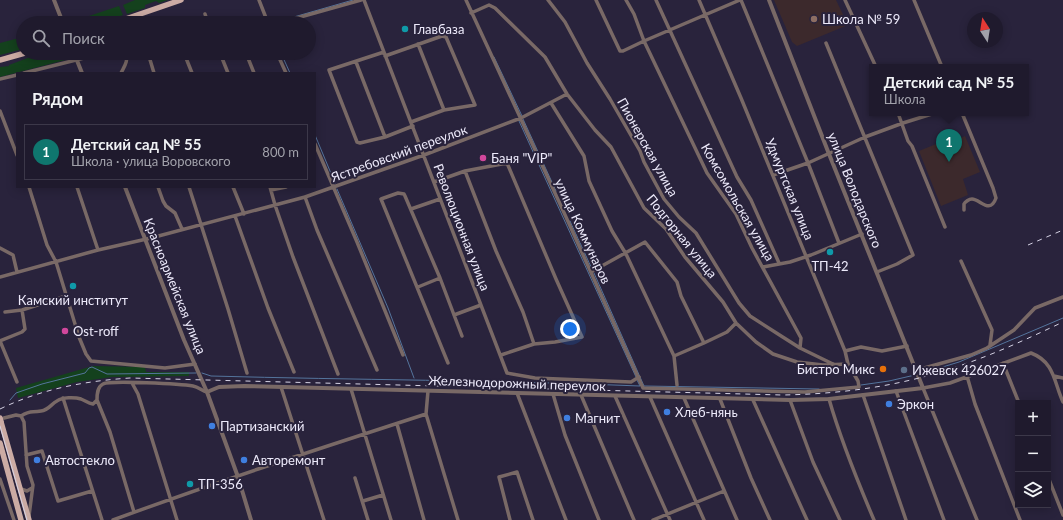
<!DOCTYPE html>
<html lang="ru">
<meta charset="utf-8">
<style>
:root{--surface:#1f1a2d;--page:#272335;--text:#f1f3f6;--muted:#a1a1aa;--line:#3c3849;--accent:#0f766e}
body{margin:0;font-family:Lato,sans-serif;background:var(--page);color:var(--text)}
.controls{position:absolute;right:12px;bottom:12px;display:grid;overflow:hidden;border-radius:0px;box-shadow:0 2px 10px #0003}
.controls button{width:36px;height:36px;display:grid;place-items:center;padding:0;border:0;border-bottom:1px solid var(--line);background:var(--surface);color:var(--text);font:20px sans-serif}
.compass{position:absolute;left:967px;top:12px;width:36px;height:36px;border-radius:50%;background:var(--surface);box-shadow:0 2px 10px #0003;rotate:348deg}
.you{position:absolute;left:570px;top:329px;width:14px;height:14px;margin:-10px;border:3px solid #fff;border-radius:50%;background:#1a73e8;box-shadow:0 0 0 6px #1a73e833}
.badge{display:grid;place-items:center;width:26px;height:26px;border-radius:50%;background:var(--accent);color:#fff;font-size:13px;font-weight:700}
.pin{position:absolute;translate:-50% -33px;filter:drop-shadow(0 1px 2px #0008)}
.pin::after{content:'';position:absolute;top:21px;width:14px;height:12px;background:inherit;clip-path:polygon(0 0,100% 0,50% 100%)}
.popup{position:absolute;left:869px;top:64px;width:160px;height:52px;box-sizing:border-box;display:grid;place-content:center;border-radius:0px;background:var(--surface);filter:drop-shadow(0 1px 3px #0005);font-size:13px;white-space:nowrap;color:var(--muted)}
.popup b{font-size:15px;color:var(--text)}
.popup::after{content:'';position:absolute;left:50%;top:100%;margin-left:-8px;border:8px solid transparent;border-top-color:var(--surface)}
.list{margin:0;padding:0;list-style:none}
h2{display:flex;justify-content:space-between;align-items:center;height:52px;margin:0;padding:0 16px;font-size:17px}
h2 small{font-size:13px;font-weight:400;color:var(--muted)}
.list li{display:grid;grid-template-columns:26px 1fr auto;gap:12px;align-items:center;box-sizing:border-box;height:56px;margin:0 8px 8px;padding:0 8px;border:1px solid var(--line);border-radius:0px}
.list b{display:block;font-size:15px;white-space:nowrap}
.list p{margin:0;font-size:13px;white-space:nowrap;color:var(--muted)}
.list em{font-size:13px;font-style:normal;color:var(--muted)}
.icon{flex:none;width:22px;height:22px;fill:none;stroke:currentColor;stroke-width:2;stroke-linecap:round;stroke-linejoin:round}
.map{position:relative;flex:none;width:1063px;height:520px;overflow:hidden}
.search{position:absolute;background:var(--surface);box-shadow:0 2px 10px #0003;left:16px;top:16px;width:300px;height:44px;display:flex;align-items:center;gap:10px;box-sizing:border-box;padding:0 14px;border-radius:22px;color:var(--muted);font-size:15px}
.panel{position:absolute;background:var(--surface);box-shadow:0 2px 10px #0003;left:16px;top:72px;width:300px;height:116px;border-radius:0px}
.map>svg:first-child{display:block}
</style>
<div class="map">
<svg width="1063" height="520" viewBox="0 0 1063 520">
<rect width="100%" height="100%" fill="#29233c"/>
<path fill="#3c292c" d="M774 0H836L848 25 797 46 792 42Z
M965 136 980 172 963 179 968 195 941 206 919 151 941 142 948 144Z"/>
<path fill="#14411d" d="M135 0H168L159 3 156 1 145 5V8L127 14 123 5Z
M119 6 123 15 101 23H68Z
M23 37V49L0 55V43Z
M41 53H67L69 59 0 77V67L9 66V65Z
M93 366 145 367 146 372H189V376L112 377 77 382 18 398 16 388Z"/>
<g fill="none" stroke-linecap="round" stroke-linejoin="round">
<path stroke="#54749c" stroke-width="1" d="M273 23 353 0
M281 53 290 73
M494 57 522 116
M523 119 556 191
M519 121 636 377
M315 135 335 183
M337 189 388 308 414 378
M570 221 592 269
M594 273 644 386
M202 373 211 376C354 380 497 380 640 386L637 380
M923 373 959 362 1063 318
M861 385 889 381 915 375
M644 386 819 389
M10 400 16 393 42 384 85 373 89 368 92 367 107 374 196 373"/>
<path stroke="#796966" stroke-width="3.5" d="M259 0 268 23
M364 0 507 373 535 378 631 382 639 377
M466 0 566 217 643 388 805 392 859 387 858 381 848 364 845 351 741 98 699 0
M548 0 565 22 587 63 610 99 640 151 644 162 664 199 679 217 696 233 739 303 750 316 778 334 800 348 835 365
M596 0 620 51H623L644 41 740 0
M626 0 634 14 644 41 707 173 736 214 752 248 801 338 800 348
M656 0 737 177 751 200 779 263
M741 0 808 163 839 243
M845 0 876 67
M914 0 942 67
M471 13 489 5 495 8 545 57 567 94 595 130 611 147 644 208 666 229 685 257 723 302 736 323 756 342 773 354 797 362 823 365 848 364
M205 14 208 23
M136 15 139 23
M279 23 361 0
M826 43 913 255 897 264 877 272
M418 44 444 110
M384 52 329 70 357 142 360 143 385 137 413 126
M148 53 154 73
M184 53 192 73
M220 53 228 73
M246 53 254 73
M277 53 286 73
M385 56 442 36 446 37 475 105 444 110 411 122
M356 62 385 137
M24 73 104 53
M121 73C125 65 128 62 126 53
M0 79 17 75
M551 103 584 156 589 181 612 231 626 254 674 356 677 385
M0 111 17 155
M898 113 908 141 912 146 945 227
M962 113 993 188 996 198C990 215 980 199 972 199 969 199 965 202 964 204V210
M315 144 357 242 403 355
M465 171 496 251 523 312 534 344
M773 175 808 163 865 137 903 123 935 113
M434 182 465 171 507 163 556 279 582 337 555 342 534 344 501 355
M29 187 47 245 56 262 79 337 86 354 91 361 165 368 195 364
M77 187 98 250
M158 187 163 201 166 206 175 213 182 229
M189 187 228 309 247 373
M233 187 244 214
M270 187 275 205 293 257 338 374
M271 190 286 187
M305 197 317 230 377 370
M411 209 440 199
M235 216 268 308 294 372
M0 248 13 255 17 272
M961 261 992 330 990 345
M763 267 790 262 811 255 862 234
M591 272 645 242 677 282 681 296 704 343
M0 277 98 250 151 238 305 197 424 155 521 118 567 94
M418 287 440 278
M5 312 22 310 66 296
M454 315 481 305
M845 351 861 347 882 351 907 346
M674 356 704 343 727 332 736 323
M448 363 381 199 398 193 404 194 405 196 440 278 462 336
M1003 363 1019 403
M917 370 971 355 987 348 1014 330 1035 308 1063 297
M967 376 975 404 1020 520
M1054 376 1063 378
M17 382 0 341 22 332 25 329 22 310
M132 383 138 394 177 520
M281 387 324 520
M351 389 391 520
M428 391 426 414 458 520
M896 391 944 520
M517 393 566 520
M553 394 565 435 599 520
M581 395 634 520
M863 395 906 520
M615 396 670 520
M650 397 704 520
M63 398 102 520
M684 398 737 520
M720 399 751 478 770 520
M829 399C841 441 857 480 874 520
M97 400 110 432 134 512
M753 400 807 520
M790 400 813 462 840 520
M21 416C31 410 31 413 41 411 49 410 51 404 57 401 62 397 75 397 81 399 86 401 88 403 93 404L97 400C97 395 97 387 103 384 110 380 182 384 193 386 199 387 202 391 207 392
M4 418 16 415 21 416 24 422 27 466 33 485 29 516
M397 424 424 520
M26 455 42 451 58 501 92 491
M1048 477 1063 515
M355 478 368 520
M0 479 14 520
M20 487 21 489 27 491 32 488
M363 501 383 495
M113 520C216 482 321 448 426 414
M510 520 499 477 517 472 533 520
M653 520 724 491
M977 520 923 388 950 383 1031 353C1055 362 1054 383 1063 402"/>
<path stroke="#796966" stroke-width="4" d="M54 0 63 23
M74 53 82 73
M125 187 184 340 207 392 238 477 251 520
M207 392 219 387 244 386 790 400 829 399 923 388 829 154 769 0"/>
<path stroke="#cbaba4" stroke-width="5.5" d="M114 23 181 0
M0 60 25 53
M1 422 29 520
M0 443 21 520"/>
<path stroke="#d5d2e4" stroke-width="1" d="M0 426 27 520"/>
<path stroke="#d5d2e4" stroke-width="1" stroke-dasharray="5 5" stroke-linecap="butt" d="M1028 245 1063 230
M0 409C41 389 85 381 130 378L782 395C842 394 902 386 959 366 995 354 1029 338 1063 322"/>
<path stroke="#cbaba4" stroke-width="5.5" d="M0 418 1 422"/>
</g>
<circle fill="#8d6e63" stroke="#29233c" stroke-width="1.5" cx="814" cy="19" r="4"/>
<g fill="#0f9aa8" stroke="#29233c" stroke-width="1.5">
<circle cx="405" cy="29" r="4"/>
<circle cx="830" cy="252" r="4"/>
<circle cx="73" cy="286" r="4"/>
<circle cx="190" cy="484" r="4"/>
</g>
<g fill="#d1479c" stroke="#29233c" stroke-width="1.5">
<circle cx="483" cy="158" r="4"/>
<circle cx="65" cy="331" r="4"/>
</g>
<circle fill="#e8710a" stroke="#29233c" stroke-width="1.5" cx="883" cy="369" r="4"/>
<circle fill="#5c6f8a" stroke="#29233c" stroke-width="1.5" cx="904" cy="370" r="4"/>
<g fill="#3f7fe0" stroke="#29233c" stroke-width="1.5">
<circle cx="889" cy="404" r="4"/>
<circle cx="667" cy="412" r="4"/>
<circle cx="567" cy="418" r="4"/>
<circle cx="212" cy="426" r="4"/>
<circle cx="37" cy="460" r="4"/>
<circle cx="244" cy="460" r="4"/>
</g>
<g text-anchor="middle" stroke-width="4" stroke-linejoin="round" paint-order="stroke">
<g font-size="13" fill="#edeafb" stroke="#29233c" text-anchor="start">
<text x="822" y="24">Школа № 59</text>
<text x="413" y="34">Главбаза</text>
<text x="491" y="163">Баня "VIP"</text>
<text x="830" y="271" text-anchor="middle">ТП-42</text>
<text x="73" y="305" text-anchor="middle">Камский институт</text>
<text x="73" y="336">Ost-roff</text>
<text x="875" y="374" text-anchor="end">Бистро Микс</text>
<text x="912" y="375">Ижевск 426027</text>
<text x="897" y="409">Эркон</text>
<text x="675" y="417">Хлеб-нянь</text>
<text x="575" y="423">Магнит</text>
<text x="220" y="431">Партизанский</text>
<text x="45" y="465">Автостекло</text>
<text x="252" y="465">Авторемонт</text>
<text x="198" y="489">ТП-356</text>
</g>
<g font-size="13" fill="#edeafb" stroke="#29233c">
<text transform="translate(648 147) rotate(61)" y="5">Пионерская улица</text>
<text transform="translate(399 153) rotate(-20)" y="5">Ястребовский переулок</text>
<text transform="translate(790 189) rotate(68)" y="5">Удмуртская улица</text>
<text transform="translate(855 190) rotate(68)" y="5">улица Володарского</text>
<text transform="translate(738 202) rotate(60)" y="5">Комсомольская улица</text>
<text transform="translate(462 227) rotate(69)" y="5">Революционная улица</text>
<text transform="translate(583 231) rotate(65)" y="5">улица Коммунаров</text>
<text transform="translate(682 236) rotate(51)" y="5">Подгорная улица</text>
<text transform="translate(175 286) rotate(68)" y="5">Красноармейская улица</text>
<text transform="translate(517 383) rotate(2)" y="5">Железнодорожный переулок</text>
</g>
</g>
</svg>
<div class="controls">
<button>+</button>
<button>−</button>
<button><svg class="icon" aria-label="layers" viewBox="0 0 24 24"><path d="M12 4l9 5-9 5-9-5zM3 14l9 5 9-5"/></svg></button>
</div>
<svg class="compass" viewBox="-18 -18 36 36"><path d="M0-13l5 13h-10z" fill="#e53935"/><path d="M0 13l5-13h-10z" fill="#a1a1aa"/></svg>
<div class="you"></div>
<div class="pin badge" style="left:949px;top:162px">1</div>
<div class="popup"><b>Детский сад № 55</b>Школа</div>
<div class="search"><svg class="icon" aria-label="search" viewBox="0 0 24 24"><circle cx="10" cy="10" r="6"/><path d="M15 15l6 6"/></svg>Поиск</div>
<section class="panel">
<h2>Рядом<small></small></h2>
<ul class="list">
<li><span class="badge">1</span><div><b>Детский сад № 55</b><p>Школа · улица Воровского</p></div><em>800 m</em></li>
</ul>
</section>
</div>
